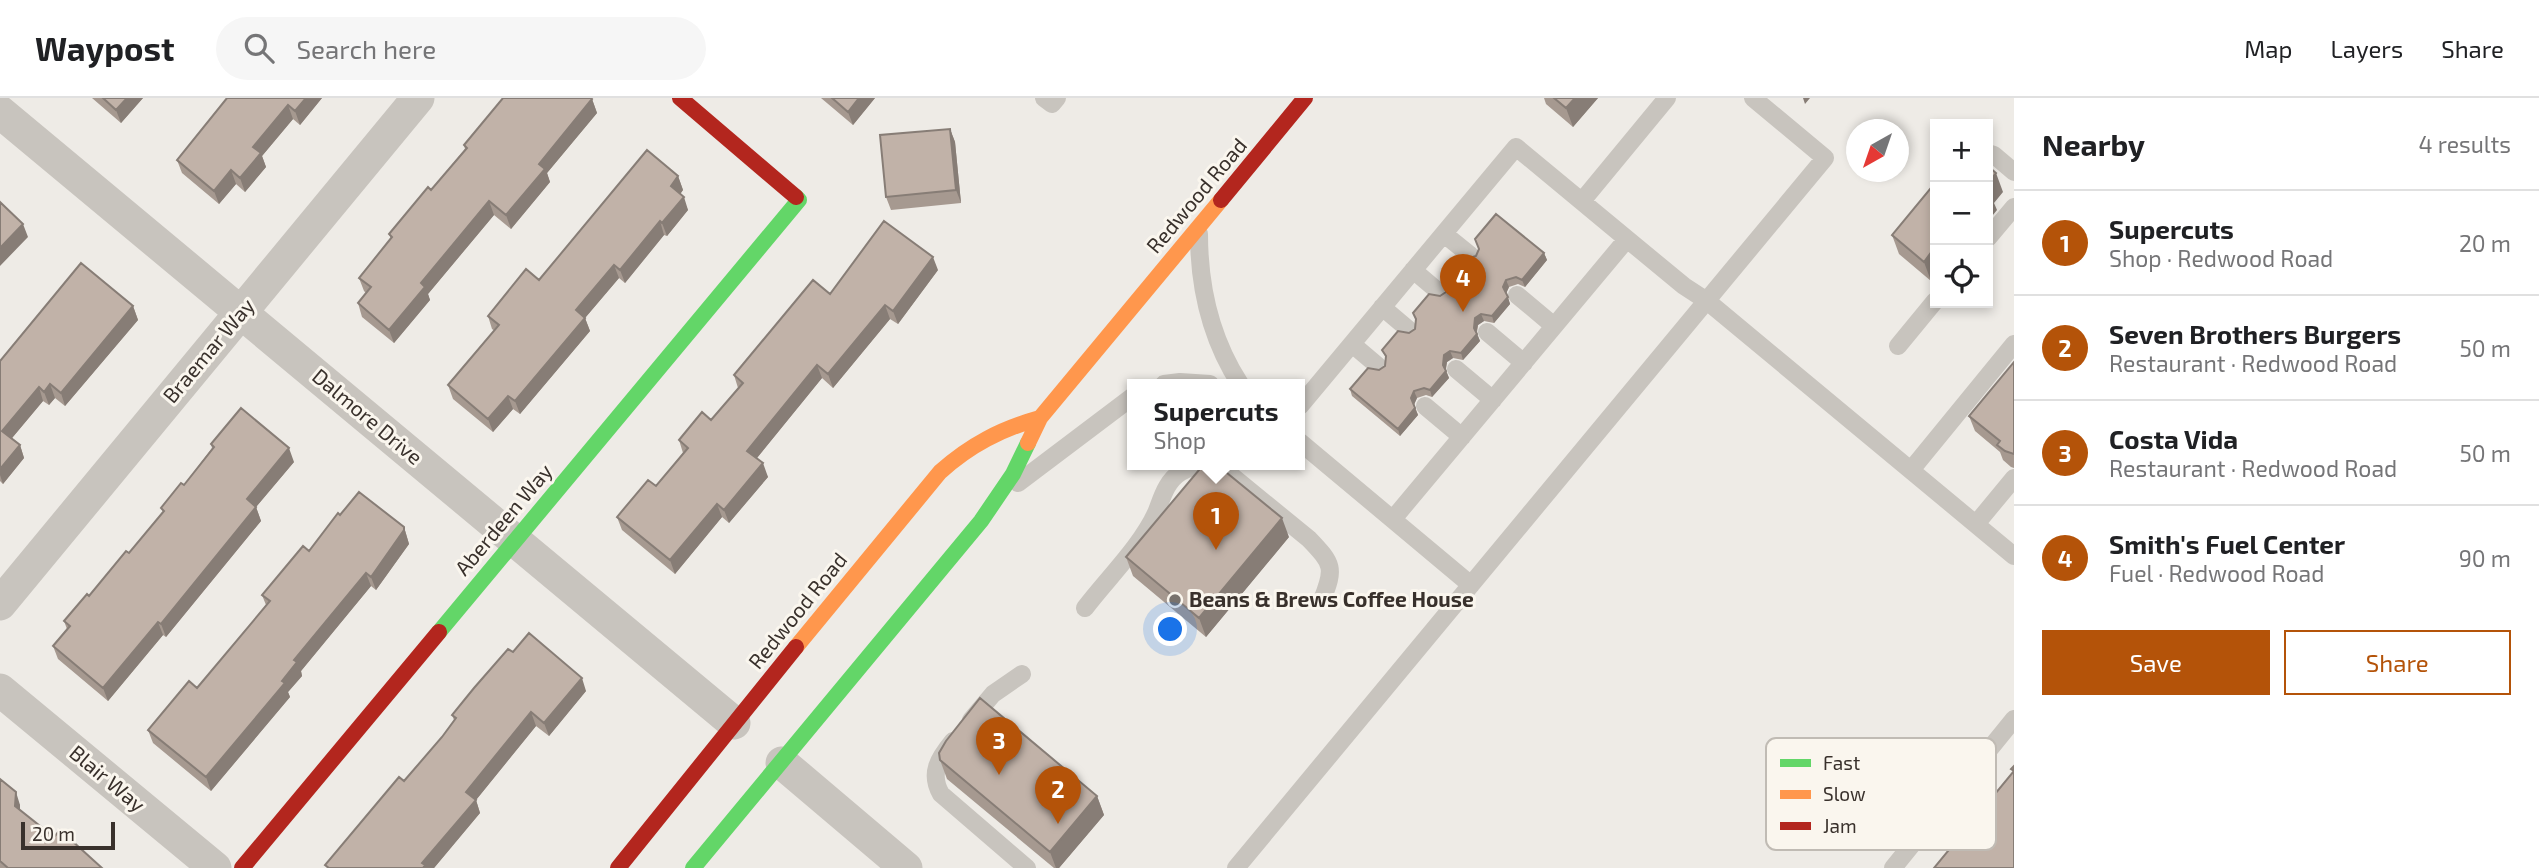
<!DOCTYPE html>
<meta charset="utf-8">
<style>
:root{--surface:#fff;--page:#f6f6f6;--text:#202124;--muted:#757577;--line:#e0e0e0;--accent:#b45309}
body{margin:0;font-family:"Exo 2",sans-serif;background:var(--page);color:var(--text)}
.controls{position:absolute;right:21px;top:21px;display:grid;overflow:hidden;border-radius:0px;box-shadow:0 4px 10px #0003}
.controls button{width:63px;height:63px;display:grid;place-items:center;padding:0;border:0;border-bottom:2px solid var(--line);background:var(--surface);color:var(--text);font:35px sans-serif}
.compass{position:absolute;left:1846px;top:21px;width:63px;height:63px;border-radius:50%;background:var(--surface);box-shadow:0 4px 10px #0003;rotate:220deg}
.scale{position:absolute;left:21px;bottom:18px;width:94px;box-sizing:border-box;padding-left:7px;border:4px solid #39312c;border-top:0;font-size:19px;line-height:24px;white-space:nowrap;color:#39312c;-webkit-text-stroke:5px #faf6ee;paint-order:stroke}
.you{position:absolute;left:1171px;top:532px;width:24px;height:24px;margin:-18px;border:5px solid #fff;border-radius:50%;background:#1a73e8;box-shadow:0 0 0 10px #1a73e833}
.badge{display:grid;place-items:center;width:46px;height:46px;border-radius:50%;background:var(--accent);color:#fff;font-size:23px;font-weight:700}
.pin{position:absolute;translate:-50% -58px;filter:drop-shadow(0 2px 4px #0008)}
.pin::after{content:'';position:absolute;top:37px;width:24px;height:21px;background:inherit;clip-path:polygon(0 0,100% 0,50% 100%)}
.popup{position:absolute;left:1127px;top:281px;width:178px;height:91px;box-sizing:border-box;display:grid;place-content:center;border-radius:0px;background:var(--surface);filter:drop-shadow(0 2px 5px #0005);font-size:23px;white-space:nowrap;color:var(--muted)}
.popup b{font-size:26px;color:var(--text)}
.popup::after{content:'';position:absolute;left:50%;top:100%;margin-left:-14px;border:14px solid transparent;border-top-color:var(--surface)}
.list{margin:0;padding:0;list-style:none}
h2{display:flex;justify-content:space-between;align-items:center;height:91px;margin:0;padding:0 28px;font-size:30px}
h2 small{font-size:23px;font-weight:400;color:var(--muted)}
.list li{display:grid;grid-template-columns:46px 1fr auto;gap:21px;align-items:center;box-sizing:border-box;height:105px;padding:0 28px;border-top:2px solid var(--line)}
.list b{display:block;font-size:26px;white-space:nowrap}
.list p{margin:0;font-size:23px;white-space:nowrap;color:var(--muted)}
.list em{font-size:23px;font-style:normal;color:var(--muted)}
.actions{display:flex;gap:14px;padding:21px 28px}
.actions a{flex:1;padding:16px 0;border:2px solid var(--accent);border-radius:0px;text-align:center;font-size:24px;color:var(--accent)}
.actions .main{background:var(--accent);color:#fff}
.icon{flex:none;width:38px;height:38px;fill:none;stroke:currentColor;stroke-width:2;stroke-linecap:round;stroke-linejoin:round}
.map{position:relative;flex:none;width:2014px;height:770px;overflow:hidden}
header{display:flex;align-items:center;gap:42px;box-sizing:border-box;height:98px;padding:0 35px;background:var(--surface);border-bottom:2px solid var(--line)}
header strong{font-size:33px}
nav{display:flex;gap:38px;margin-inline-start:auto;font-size:24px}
.search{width:490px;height:63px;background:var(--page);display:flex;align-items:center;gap:18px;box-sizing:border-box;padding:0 24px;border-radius:38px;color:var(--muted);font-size:26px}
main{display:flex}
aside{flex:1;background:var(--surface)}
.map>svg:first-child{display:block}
</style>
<header>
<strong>Waypost</strong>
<div class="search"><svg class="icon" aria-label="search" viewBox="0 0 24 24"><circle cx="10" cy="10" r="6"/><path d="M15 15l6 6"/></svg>Search here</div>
<nav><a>Map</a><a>Layers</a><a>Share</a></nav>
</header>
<main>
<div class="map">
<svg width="2014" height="770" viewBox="0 0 2014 770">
<rect width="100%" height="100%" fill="#eeebe6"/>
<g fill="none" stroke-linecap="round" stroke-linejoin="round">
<path stroke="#c8c4be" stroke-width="18" d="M1044 0 1052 6 1057 0
M1988 55 1994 57 2014 74
M1582 103 1667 0
M1199 136C1199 189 1211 241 1240 286
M1444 136 1470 157
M1988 140 2014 109
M1627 141 1684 188 1707 203 2014 458
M1413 172 1439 194
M1517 197 1554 228
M1382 209 1408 231
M1487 234 1524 265
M1352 246 1378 268
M1898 248 1935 203
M1456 271 1493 302
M1164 286 1180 284 1210 286
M1300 308 1516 49 1627 141 1393 421
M1425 308 1462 339
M1300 344 1471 487
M1911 372 2014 246
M1018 385 1132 299
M1976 426 2014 380
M1085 510C1107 481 1141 448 1156 415 1162 400 1166 383 1181 374 1196 365 1212 367 1227 374L1309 441C1333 466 1335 470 1322 502
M971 622 993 596 1022 576
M953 643C939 660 929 675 941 696L1027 770
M1236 770 1825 60 1753 0
M1893 770 2014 621"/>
<path stroke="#c8c4be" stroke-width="33" d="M0 14 734 625
M0 506 418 0
M0 592 215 770
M782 665 906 770"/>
<path stroke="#63d668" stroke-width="16" d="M439 534 799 102 796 99
M693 770 981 423 1013 376 1028 345"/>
<path stroke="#ff974d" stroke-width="16" d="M1028 345 1040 320 1221 102
M796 549 940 374C970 347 1001 331 1040 320"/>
<path stroke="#b3261e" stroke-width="16" d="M680 0 796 99
M1221 102 1305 0
M242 770 439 534
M618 770 796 549"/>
</g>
<path fill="#a69990" d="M92 0H143L121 25Z
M227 0H322L300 27 293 21 262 58 266 69 245 94 236 86 219 106 182 75 177 62Z
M821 0H875L853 27Z
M1544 0H1598L1573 29 1546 6Z
M592 1 597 15 547 75 550 84 511 131 494 117 428 196 430 202 394 245 362 219 358 205 366 195 364 193 359 180 391 141 389 136 431 92 465 51 464 47Z
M950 31 955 44 961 105 891 112 886 99Z
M678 78 683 92 680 96 688 112 667 138 664 137 625 185 619 180 585 220 590 233 520 316 513 311 493 334 453 301 448 287 495 233 492 231 488 218 539 182Z
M1935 85V177L1931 183 1899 156 1892 137Z
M1544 155 1547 162 1525 189 1518 186 1509 189 1506 195 1510 206 1494 225 1484 223 1478 227 1477 235 1480 243 1463 262 1453 260 1447 264 1446 272 1449 280 1432 299 1426 297 1417 300 1414 306 1418 317 1400 338 1352 298 1350 291 1385 268 1386 260 1382 252 1415 231 1416 223 1413 215 1446 194 1447 186 1444 178 1466 161Z
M938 172 898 226 890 221 833 290 822 280 757 360 768 379 729 425 722 419 675 476 622 432 617 419 656 388 683 355 679 342 711 322 738 290 734 277 830 196Z
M133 208 138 222 65 308 55 300 49 307 43 303 12 340 20 347 24 360 3 386 0 383V263Z
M2014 264V370L2011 369 2003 362 2000 354 1975 333 1969 318Z
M211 346 294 364 256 409 261 423 166 539 163 537 108 603 58 561 53 548 67 531 64 523 89 498 129 455 163 414 161 410 184 387 212 350Z
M340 417 404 429 409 446 376 492 371 488 301 573 302 578 288 594 290 599 211 693 153 645 148 632 197 590 266 507 262 497 309 453Z
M1289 439 1206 539 1133 478 1126 459Z
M513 554 586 593 549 638 536 628 476 702 480 715 434 770H327L325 767 404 683 442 639 454 622 452 617Z
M940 662 1097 698 1104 717 1059 770H1054L947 681Z
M0 681 20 707V712L54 739 102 770H0Z"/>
<path fill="#877d76" d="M127 0H143L121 25 116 12Z
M306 0H322L300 27 295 13Z
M859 0H875L853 27 848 14Z
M1575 0H1598L1573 29 1566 10Z
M1803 0H1810L1805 6Z
M592 1 597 15 547 75 550 84 511 131 506 117 539 66Z
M288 7 293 21 262 58 266 69 245 94 240 80 253 49Z
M950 31 955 44 961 105 956 92Z
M231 72 236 86 219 106 214 93Z
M1996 75 2003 94 1994 105 1997 112 1988 123V85Z
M678 78 683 92 676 102 671 88Z
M684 99 688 112 667 138 662 125Z
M489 103 494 117 428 196 430 202 394 245 389 232 421 185Z
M660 123 664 137 625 185 620 172Z
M23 126 28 139 0 168V150Z
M1935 149V177L1931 183 1924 164Z
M1544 155 1547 162 1525 189 1522 182Z
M933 159 938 172 898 226 893 213Z
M614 167 619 180 585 220 590 233 520 316 515 303 576 212Z
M1506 182 1509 189 1506 196 1503 189Z
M1508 199 1510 206 1494 225 1492 218Z
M885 207 890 221 833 290 828 276Z
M133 208 138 222 65 308 61 295Z
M1481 216 1484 223 1478 227 1476 236H1477L1480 243 1463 262 1461 255 1474 230 1475 220Z
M1450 253 1453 260 1447 264 1445 274 1446 273 1449 280 1432 299 1430 292 1443 267 1444 257Z
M817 267 822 280 752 366 747 353Z
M50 286 55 300 49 307 44 294Z
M39 289 43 303 7 346 2 333Z
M1414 293 1417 300 1414 307 1411 300Z
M508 298 513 311 493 334 488 321Z
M1415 310 1418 317 1400 338 1398 331Z
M20 347 24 360 3 386 0 377V371Z
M289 350 294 364 256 409 261 423 166 539 161 526 247 401Z
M763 365 768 379 729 425 724 412Z
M717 406 722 419 675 476 670 462Z
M1282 420 1289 439 1206 539 1199 520Z
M404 429 409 446 376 492 371 479Z
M366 475 371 488 301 573 302 578 288 594 290 599 211 693 206 679 282 583 294 562Z
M158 524 163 537 108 603 103 590Z
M582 580 586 593 549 638 544 625Z
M531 614 536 628 476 702 480 715 434 770H423L422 765 466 694Z
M16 694 20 707V721L15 708Z
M1097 698 1104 717 1059 770H1056L1050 754Z"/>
<path fill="#c1b2a8" stroke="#877d76" stroke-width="2" d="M103 0H127L116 12Z
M227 0H306L295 13 288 7 253 49 261 55 240 80 231 72 214 93 177 62Z
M503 0H591L592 1 539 66 545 71 506 117 489 103 421 185 425 189 389 232 358 205 371 189 359 180 392 139 389 136 428 89 431 92 467 50 464 47Z
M832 0H859L848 14Z
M1554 0H1575L1566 10Z
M950 31 956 92 886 99 880 37Z
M647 52 678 78 671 88 684 99 662 125 660 123 620 172 614 167 576 212 585 220 515 303 508 298 488 321 448 287 499 227 488 218 526 171 539 182Z
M1988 68 1996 75 1988 85Z
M1935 85V149L1924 164 1892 137Z
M0 104 23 126 0 150Z
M1496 116 1544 155 1522 182 1516 179 1506 182 1503 189 1508 199 1492 218 1481 216 1475 220 1474 230 1477 236 1461 255 1450 253 1444 257 1443 267 1446 273 1430 292 1424 290 1414 293 1411 300 1415 310 1398 331 1350 291 1368 270 1379 272 1385 268 1386 258 1382 252 1398 233 1409 235 1415 231 1416 221 1413 215 1429 196 1440 198 1446 194 1447 184 1444 178 1460 159 1466 161 1476 158 1479 151 1475 141Z
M884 123 933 159 893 213 885 207 828 276 817 267 747 353 763 365 724 412 717 406 670 462 617 419 648 382 656 388 688 350 679 342 702 314 711 322 743 285 734 277 813 182 830 196Z
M81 165 133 208 61 295 50 286 44 294 39 289 2 333 20 347 0 371V263Z
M2014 264V356L2005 353 1997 347 2000 343 1969 318Z
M241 310 289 350 247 401 256 409 161 526 158 524 103 590 53 548 70 528 64 523 87 496 89 498 126 453 129 455 164 413 161 410 181 385 184 387 214 349 211 346Z
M1204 366H1216L1282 420 1199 520 1126 459Z
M359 394 404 429V432L371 479 366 475 294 562 297 564 282 583 285 585 206 679 148 632 189 583 197 590 270 503 262 497 303 448 309 453 338 415 340 417Z
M529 535 582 580 544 625 531 614 466 694 476 702 422 765 425 767 423 770H329L325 767 399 679 404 683 442 639 456 620 452 617 474 590 508 551 513 554Z
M980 600 1097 698 1050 754 940 662 939 655 946 643Z
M2014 668V770H1934L2014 673 2011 671Z
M0 681 16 694 15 708 54 739 60 732 102 770H8L0 763Z"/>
<circle fill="#78726d" stroke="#faf6ee" stroke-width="2.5" cx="1175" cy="502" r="7"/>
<g text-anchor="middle" stroke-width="6" stroke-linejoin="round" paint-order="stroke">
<g font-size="21" fill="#39312c" stroke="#faf6ee">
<text transform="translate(1197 98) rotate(-50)" y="7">Redwood Road</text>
<text transform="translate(209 253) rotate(-50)" y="7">Braemar Way</text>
<text transform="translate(367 319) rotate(40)" y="7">Dalmore Drive</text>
<text transform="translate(504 422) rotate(-50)" y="7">Aberdeen Way</text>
<text transform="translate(798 513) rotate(-51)" y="7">Redwood Road</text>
<text transform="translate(107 681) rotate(40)" y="7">Blair Way</text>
</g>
<g font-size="21" font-weight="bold" fill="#39312c" stroke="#faf6ee" text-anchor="start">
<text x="1189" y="509">Beans &amp; Brews Coffee House</text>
</g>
</g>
<rect x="1766" y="640" width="230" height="112" rx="10" fill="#faf6ee" stroke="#c0bbb4" stroke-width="2"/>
<rect x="1780" y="661" width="31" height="8" fill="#63d668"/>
<rect x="1780" y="692" width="31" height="9" fill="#ff974d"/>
<rect x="1780" y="724" width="31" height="8" fill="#b3261e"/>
<g font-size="19" fill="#39312c">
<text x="1823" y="672">Fast</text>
<text x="1823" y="703">Slow</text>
<text x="1823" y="735">Jam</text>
</g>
</svg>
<div class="controls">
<button>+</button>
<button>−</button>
<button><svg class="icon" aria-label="locate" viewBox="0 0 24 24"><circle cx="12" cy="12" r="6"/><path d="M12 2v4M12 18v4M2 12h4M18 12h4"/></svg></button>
</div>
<svg class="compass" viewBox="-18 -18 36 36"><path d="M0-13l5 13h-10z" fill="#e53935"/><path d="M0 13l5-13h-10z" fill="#757577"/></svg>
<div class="scale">20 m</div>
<div class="you"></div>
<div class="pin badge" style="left:1216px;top:452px">1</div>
<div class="popup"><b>Supercuts</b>Shop</div>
<div class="pin badge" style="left:1058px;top:726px">2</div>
<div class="pin badge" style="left:999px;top:677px">3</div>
<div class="pin badge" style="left:1463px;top:214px">4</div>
</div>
<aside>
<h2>Nearby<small>4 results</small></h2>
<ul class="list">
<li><span class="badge">1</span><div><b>Supercuts</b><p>Shop · Redwood Road</p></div><em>20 m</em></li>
<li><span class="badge">2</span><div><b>Seven Brothers Burgers</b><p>Restaurant · Redwood Road</p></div><em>50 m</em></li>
<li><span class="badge">3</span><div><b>Costa Vida</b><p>Restaurant · Redwood Road</p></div><em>50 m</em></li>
<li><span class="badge">4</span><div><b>Smith's Fuel Center</b><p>Fuel · Redwood Road</p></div><em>90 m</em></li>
</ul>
<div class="actions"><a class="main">Save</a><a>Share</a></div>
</aside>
</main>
